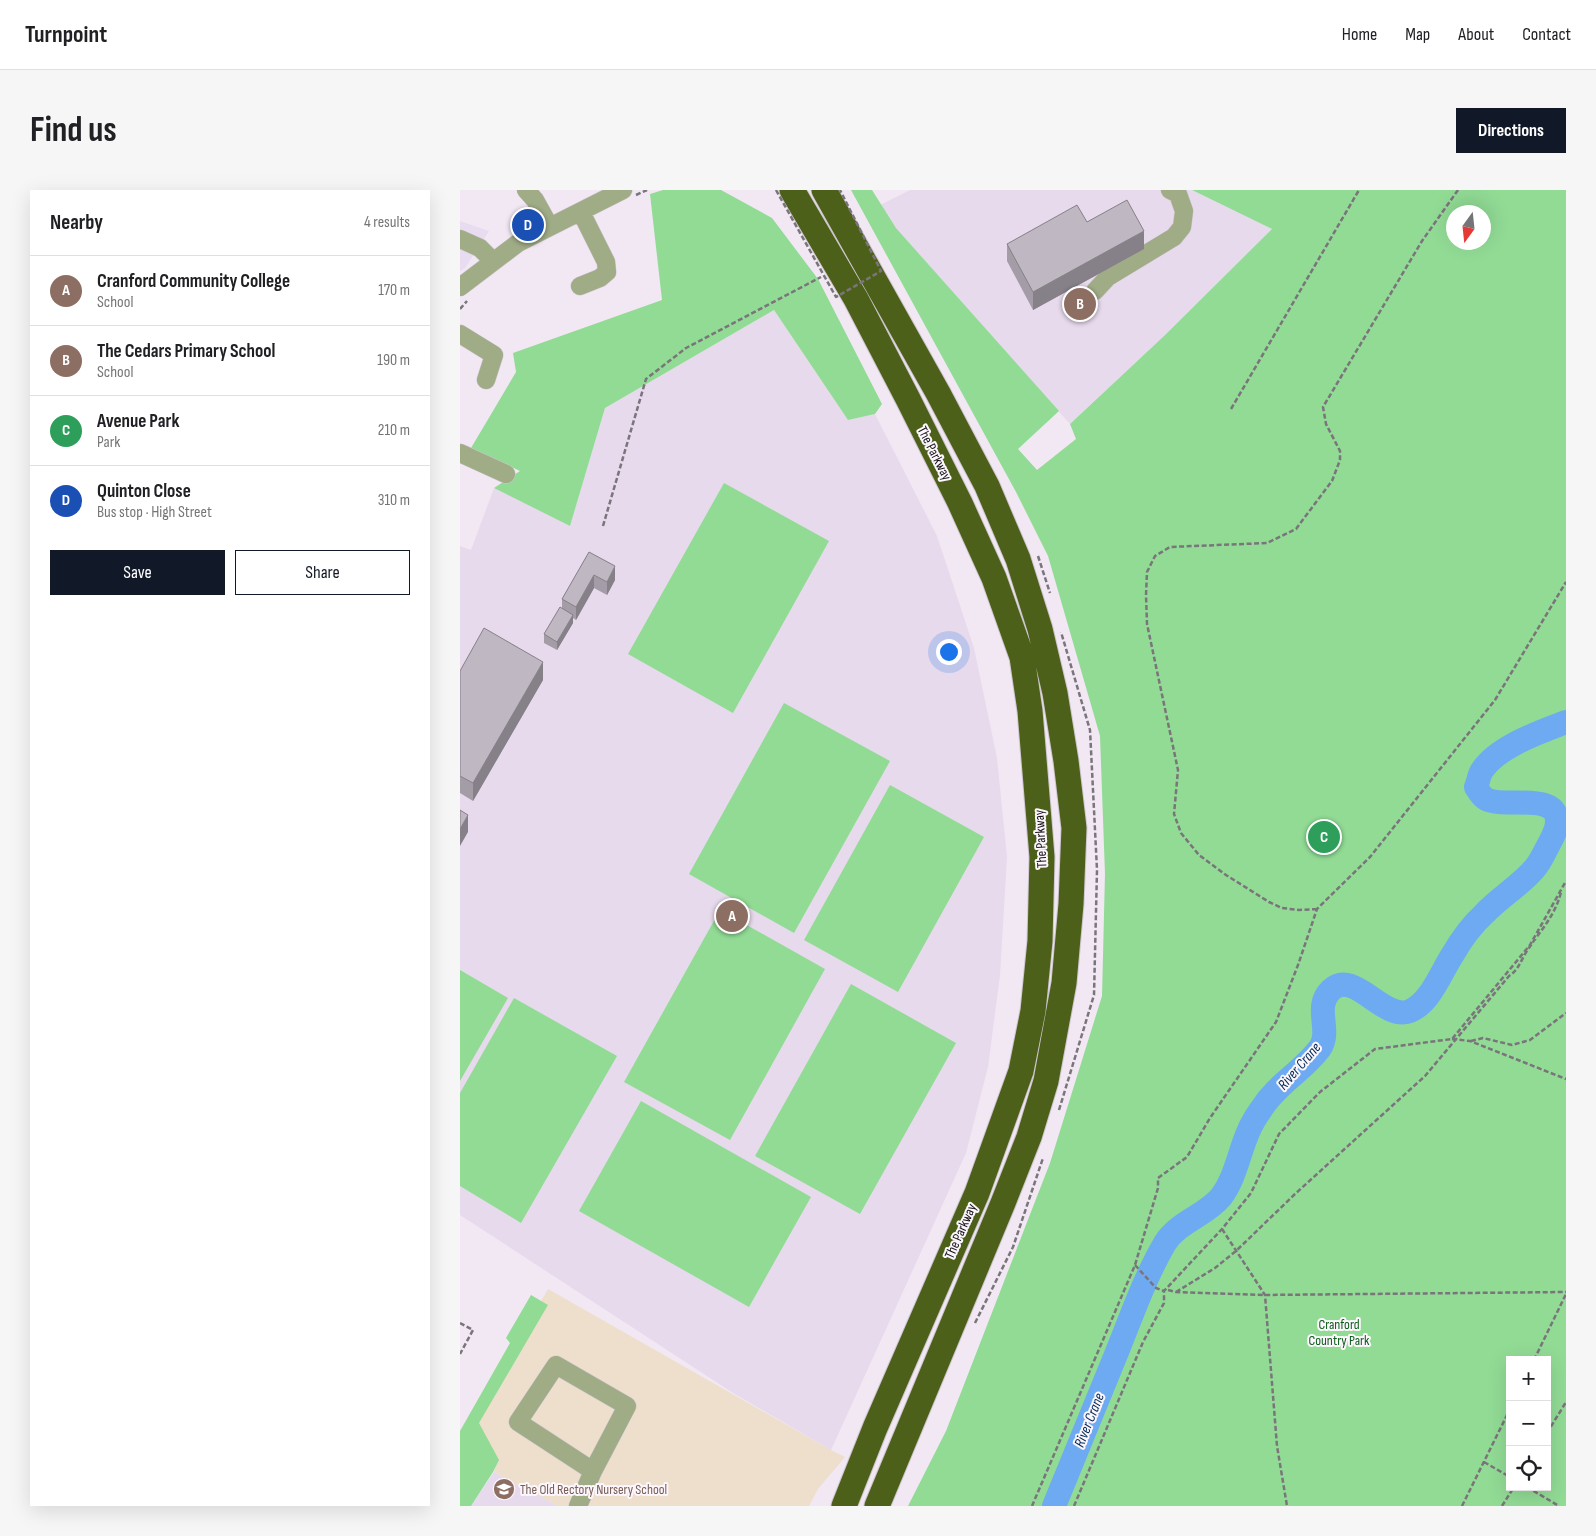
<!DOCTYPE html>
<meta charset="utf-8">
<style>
:root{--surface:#fff;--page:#f6f6f6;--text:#202124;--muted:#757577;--line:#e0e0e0;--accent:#111827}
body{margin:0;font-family:"Sofia Sans Condensed",sans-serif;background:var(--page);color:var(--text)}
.controls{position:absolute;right:15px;bottom:15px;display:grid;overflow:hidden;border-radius:0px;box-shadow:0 5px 20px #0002}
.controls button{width:45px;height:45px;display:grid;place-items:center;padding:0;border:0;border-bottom:1px solid var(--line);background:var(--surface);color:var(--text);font:25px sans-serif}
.compass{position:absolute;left:986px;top:15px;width:45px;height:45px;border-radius:50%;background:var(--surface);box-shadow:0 5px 20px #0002;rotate:195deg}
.you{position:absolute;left:488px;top:461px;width:18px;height:18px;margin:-12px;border:4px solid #fff;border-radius:50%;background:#1a73e8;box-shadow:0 0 0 8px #1a73e833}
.badge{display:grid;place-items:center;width:32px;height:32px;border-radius:50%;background:var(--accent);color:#fff;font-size:16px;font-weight:700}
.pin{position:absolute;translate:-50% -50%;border:2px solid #fff;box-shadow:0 1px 5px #0006}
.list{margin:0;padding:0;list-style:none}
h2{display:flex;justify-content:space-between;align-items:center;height:65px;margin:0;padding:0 20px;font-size:21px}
h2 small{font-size:16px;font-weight:400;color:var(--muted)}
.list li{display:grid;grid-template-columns:32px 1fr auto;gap:15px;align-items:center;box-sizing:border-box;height:70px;padding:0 20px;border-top:1px solid var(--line)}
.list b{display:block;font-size:19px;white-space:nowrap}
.list p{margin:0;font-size:16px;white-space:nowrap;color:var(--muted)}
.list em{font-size:16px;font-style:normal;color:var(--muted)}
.actions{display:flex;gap:10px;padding:15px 20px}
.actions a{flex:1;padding:11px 0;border:1px solid var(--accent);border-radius:0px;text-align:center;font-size:18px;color:var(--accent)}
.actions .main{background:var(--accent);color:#fff}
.icon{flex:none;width:28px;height:28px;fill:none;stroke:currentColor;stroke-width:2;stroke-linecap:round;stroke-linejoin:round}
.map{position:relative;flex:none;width:1106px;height:1316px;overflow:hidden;border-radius:0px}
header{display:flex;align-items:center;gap:30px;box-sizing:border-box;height:70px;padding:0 25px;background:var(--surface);border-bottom:1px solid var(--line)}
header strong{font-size:24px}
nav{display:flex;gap:28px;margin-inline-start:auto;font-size:18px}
.intro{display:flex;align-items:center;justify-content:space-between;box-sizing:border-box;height:120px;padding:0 30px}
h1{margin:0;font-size:35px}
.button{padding:12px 22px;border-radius:0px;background:var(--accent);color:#fff;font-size:18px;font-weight:700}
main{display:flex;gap:30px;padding:0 30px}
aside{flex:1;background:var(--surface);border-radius:0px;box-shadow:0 5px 20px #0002}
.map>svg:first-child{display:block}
</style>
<header>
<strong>Turnpoint</strong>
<nav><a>Home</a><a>Map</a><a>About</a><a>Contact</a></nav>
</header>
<div class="intro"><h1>Find us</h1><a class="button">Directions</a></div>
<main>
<aside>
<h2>Nearby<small>4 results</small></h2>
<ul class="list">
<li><span class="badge" style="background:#8d6e63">A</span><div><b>Cranford Community College</b><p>School</p></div><em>170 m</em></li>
<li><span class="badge" style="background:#8d6e63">B</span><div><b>The Cedars Primary School</b><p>School</p></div><em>190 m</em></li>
<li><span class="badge" style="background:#2e9e5b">C</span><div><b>Avenue Park</b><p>Park</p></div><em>210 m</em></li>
<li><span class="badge" style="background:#1a4fb4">D</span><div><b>Quinton Close</b><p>Bus stop · High Street</p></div><em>310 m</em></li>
</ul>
<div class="actions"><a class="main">Save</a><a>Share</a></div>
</aside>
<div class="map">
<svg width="1106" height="1316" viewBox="0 0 1106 1316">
<rect width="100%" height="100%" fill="#f1e8f3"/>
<path fill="#e8dcf1" d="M0 31 29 41 5 78 0 81Z"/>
<path fill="#eedfcc" d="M88 1099 371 1260 385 1267 358 1299 349 1316H98L34 1282 38 1270 1 1251Z"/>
<path fill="#e7daec" d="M450 0H732L812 39 704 146 610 234 436 38 420 15Z
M314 120 388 230 415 224 477 346 514 458 537 568 547 667 540 785 528 877 506 963 371 1260 273 1203 0 1025V356L11 360 34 298 110 336 145 218Z
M34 1282 98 1316H11Z"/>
<path fill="#91db95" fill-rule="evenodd" d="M203 0H261L312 28 358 89 422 214 415 224 388 230 314 120 145 218 110 336 34 298 60 281 11 258 56 182 53 163 202 110 190 4Z
M391 0H412L436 38 599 221 558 259 577 280 616 249 610 234 704 146 812 39 732 0H1106V1316H448L486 1241 590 973 642 806 645 684 640 546 588 366 556 302ZM994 22H1024V52H994ZM1050 1170H1087V1297H1050Z
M264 293 369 351 273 523 168 464Z
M324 513 430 571 334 743 229 684Z
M430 595 524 647 438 802 344 750Z
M260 720 365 779 270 950 164 892Z
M0 780 48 808 0 891Z
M391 794 496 853 400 1024 295 966Z
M54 808 157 866 61 1033 0 996V903Z
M181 911 351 1007 289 1117 119 1021Z
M71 1105 88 1115 19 1233 39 1270 33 1282 11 1316H0V1241L50 1153 46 1148Z"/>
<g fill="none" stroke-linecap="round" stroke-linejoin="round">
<path stroke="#6eaaf2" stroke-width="24" d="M594 1316C615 1265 636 1213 657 1162 672 1125 685 1087 705 1053 718 1032 745 1026 761 1007 776 987 779 962 789 940 792 933 797 925 802 918 817 894 843 881 860 858 872 840 853 817 871 800 894 778 924 832 950 821 971 812 981 782 993 764 1001 750 1013 734 1025 723 1040 707 1061 695 1075 678 1081 671 1084 663 1088 656 1092 648 1097 640 1097 632 1098 601 1043 619 1026 609 1021 606 1019 602 1016 597 1018 592 1019 586 1021 582 1036 557 1080 542 1106 532"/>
<g stroke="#cec6cf" stroke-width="19">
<path id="minor" d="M66 0 75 10 90 37
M0 49 20 58 33 71
M120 96 140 88 147 82 146 72 121 22
M0 97 58 53 163 0
M635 101 648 87 714 47 722 37 724 21 718 4 710 0
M0 144 34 165 26 190
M0 263 46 284
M118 1316 133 1281 167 1216 96 1175 58 1232 133 1281"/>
</g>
<g stroke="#cec6cf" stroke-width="27">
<path id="highway" d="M332 0 396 109 448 209 500 313 534 388 562 467 570 521 582 667 580 751 573 821 561 881 517 1003 415 1238 384 1316
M364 0 478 203 527 296 558 369 580 439 595 503 606 571 614 638 611 714 604 793 586 891 569 947 543 1013 417 1316"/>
</g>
<path stroke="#7a747b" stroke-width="2.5" stroke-dasharray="5 2.5" stroke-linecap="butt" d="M176 5 187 0
M0 119 7 111
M771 219 899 0
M143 336 186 189 226 158 361 87
M578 366 590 403
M857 719 839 720 822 718 809 712 766 685 739 665 721 643 714 624 718 580 687 434 686 405 687 382 695 366 710 357 807 353 836 339 872 291 880 270V261L866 234 863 217 962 51 998 0
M992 849 1010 851 1106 889
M1011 851 1023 848 1052 855 1070 850 1106 823
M599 920 634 805 637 680 630 540 601 442
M762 1039 805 1105 817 1256 827 1316
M675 1075 696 1098 704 1101
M708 1100 716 1102 805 1105 1106 1102
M716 1102 755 1078 776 1061 835 1004 965 886 1049 786C1058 780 1060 773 1065 764 1078 743 1095 727 1101 702
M0 1133 13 1140 0 1164
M515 1133 553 1057 583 968
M1074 1170 1106 1104
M1087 1243 1106 1212
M1024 1272 1050 1287
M1067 1297 1099 1316
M572 1316 675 1075 698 998V988L727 967 750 928 816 832 838 775 857 719 910 667 1035 510 1106 392
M614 1316 683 1152 704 1113V1101L762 1039 791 1003 819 944 860 902 915 859 992 849 1070 755 1106 691
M1002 1316 1050 1219
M1042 1316 1054 1297"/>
<use href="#minor" stroke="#9fac86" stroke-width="18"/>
<use href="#highway" stroke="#4d6019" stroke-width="25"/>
<path stroke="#7a747b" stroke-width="2.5" stroke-dasharray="5 2.5" stroke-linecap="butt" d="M316 0 376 107 421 81 380 0"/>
</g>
<path fill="#a49da7" d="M627 32 684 59 573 120 547 71V54Z
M129 362 155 390 147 405 134 398 116 430 113 428V433L97 460 84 453V444L102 419V409Z
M0 481 83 490 13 611 0 603Z"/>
<path fill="#868088" d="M684 41V59L573 120V102Z
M155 376V390L147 405V392Z
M134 385V398L116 430V417Z
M113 425V433L97 460V452Z
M83 472V490L13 611V593Z
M8 625V642L0 656V639Z"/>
<path fill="#bfb7c2" stroke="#868088" d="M667 10 684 41 573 102 547 54 617 15 627 32Z
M129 362 155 376 147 392 134 385 116 417 102 409Z
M100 417 113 425 97 452 84 444Z
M24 438 83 472 13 593 0 586V481Z
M0 620 8 625 0 639Z"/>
<defs>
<g id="school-disc" transform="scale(1.125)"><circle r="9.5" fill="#8d6e63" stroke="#fcf6fd"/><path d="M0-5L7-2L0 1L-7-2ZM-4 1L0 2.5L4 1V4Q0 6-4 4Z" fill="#fff"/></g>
</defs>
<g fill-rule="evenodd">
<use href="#school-disc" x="44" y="1299"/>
</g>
<g text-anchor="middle" stroke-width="4" stroke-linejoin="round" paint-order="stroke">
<g font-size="14" fill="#141115" stroke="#fcf6fd">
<text transform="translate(475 263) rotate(63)" y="5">The Parkway</text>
<text transform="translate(580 649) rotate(-93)" y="5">The Parkway</text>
<text transform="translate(500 1041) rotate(-66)" y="5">The Parkway</text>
</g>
<g font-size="14" fill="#0c5c1b" stroke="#fcf6fd">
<text x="879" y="1139">Cranford<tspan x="879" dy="16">Country Park</tspan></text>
</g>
<g font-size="14" fill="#785e54" stroke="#fcf6fd" text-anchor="start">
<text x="60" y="1304">The Old Rectory Nursery School</text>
</g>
<g font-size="15" font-style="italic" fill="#002854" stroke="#fcf6fd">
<text transform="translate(839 876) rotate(-49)" y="5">River Crane</text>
<text transform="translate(629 1230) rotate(-68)" y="5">River Crane</text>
</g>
</g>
</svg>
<div class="controls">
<button>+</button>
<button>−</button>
<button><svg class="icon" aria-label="locate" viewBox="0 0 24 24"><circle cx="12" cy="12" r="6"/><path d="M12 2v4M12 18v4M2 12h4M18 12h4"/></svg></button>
</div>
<svg class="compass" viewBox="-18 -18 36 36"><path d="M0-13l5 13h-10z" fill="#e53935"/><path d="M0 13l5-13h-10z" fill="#757577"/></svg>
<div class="you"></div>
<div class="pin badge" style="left:272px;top:726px;background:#8d6e63">A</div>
<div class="pin badge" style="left:620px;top:114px;background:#8d6e63">B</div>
<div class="pin badge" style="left:864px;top:647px;background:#2e9e5b">C</div>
<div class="pin badge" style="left:68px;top:35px;background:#1a4fb4">D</div>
</div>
</main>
